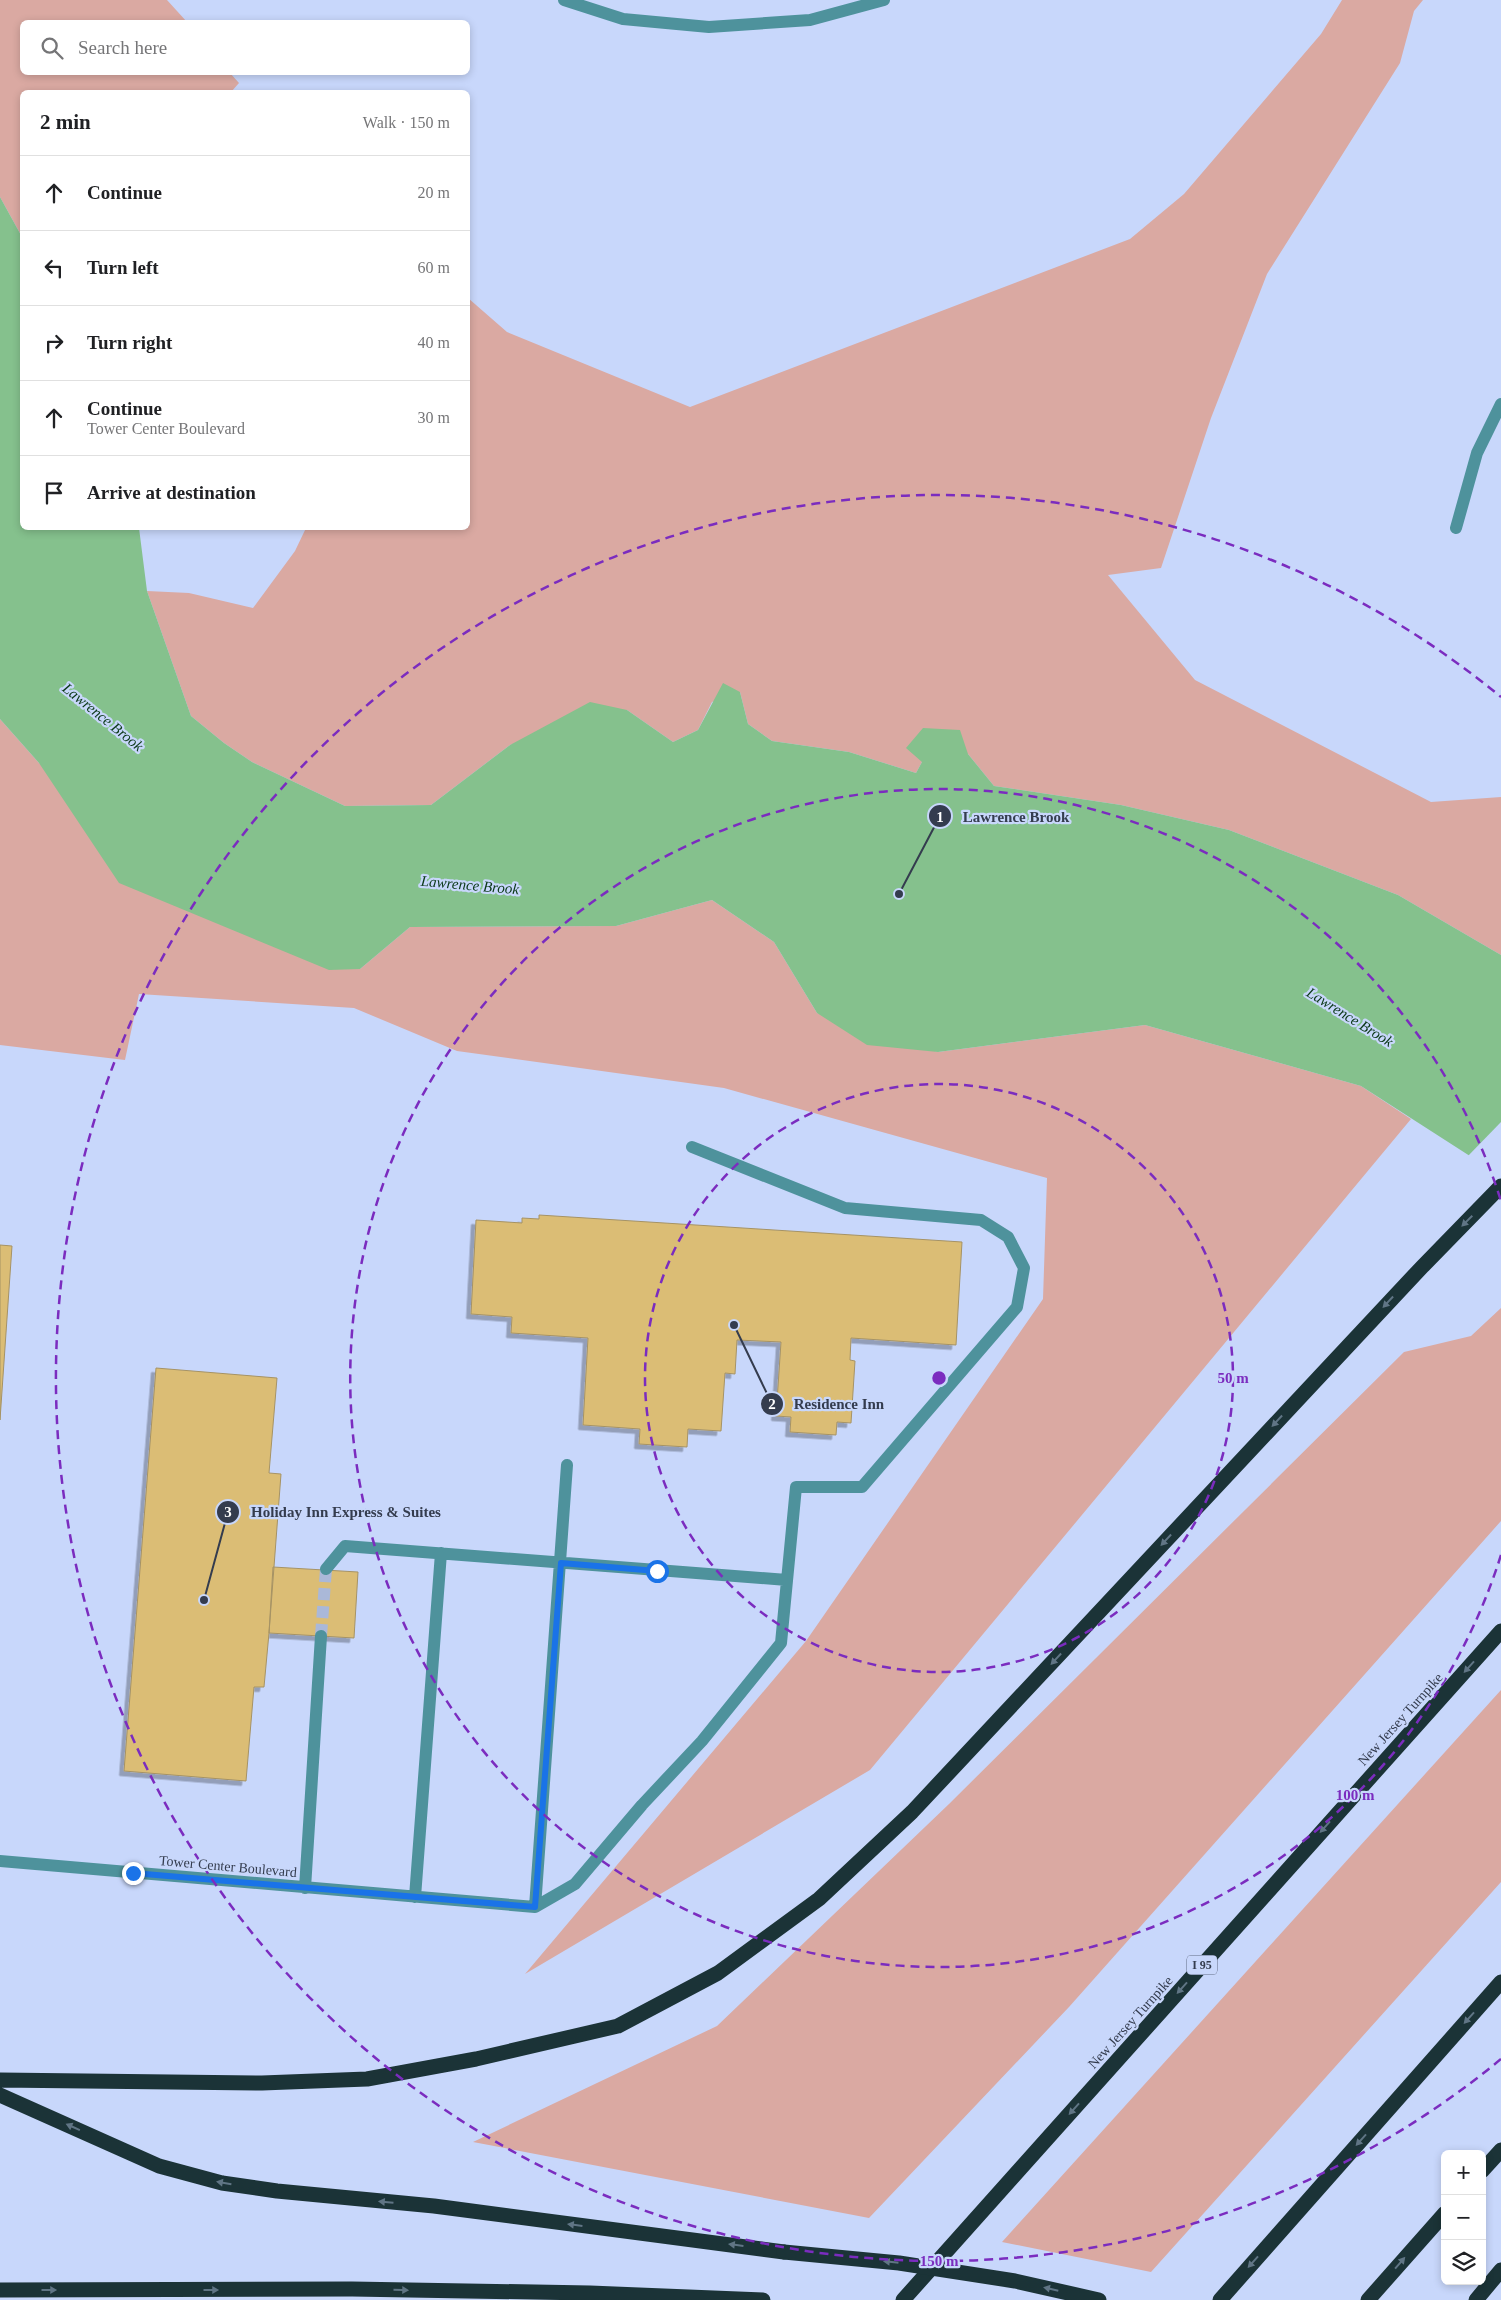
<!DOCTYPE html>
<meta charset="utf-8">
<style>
:root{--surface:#fff;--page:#f2f2f2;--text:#202124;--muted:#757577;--line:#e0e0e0}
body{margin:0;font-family:"Times New Roman",serif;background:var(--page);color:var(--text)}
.controls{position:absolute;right:15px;bottom:15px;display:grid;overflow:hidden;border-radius:8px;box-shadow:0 2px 8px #0003}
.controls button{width:45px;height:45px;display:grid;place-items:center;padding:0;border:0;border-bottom:1px solid var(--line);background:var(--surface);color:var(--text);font:25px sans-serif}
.stop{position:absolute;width:15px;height:15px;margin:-11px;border:4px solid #1a73e8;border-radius:50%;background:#fff}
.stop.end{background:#1a73e8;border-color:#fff;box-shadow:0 1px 5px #0008}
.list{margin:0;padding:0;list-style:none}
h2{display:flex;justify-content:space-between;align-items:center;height:65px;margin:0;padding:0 20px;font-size:21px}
h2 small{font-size:16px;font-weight:400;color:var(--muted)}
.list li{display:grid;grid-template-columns:32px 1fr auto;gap:15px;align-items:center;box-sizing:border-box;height:75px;padding:0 20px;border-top:1px solid var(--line)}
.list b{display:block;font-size:19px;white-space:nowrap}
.list p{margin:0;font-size:16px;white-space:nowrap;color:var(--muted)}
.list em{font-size:16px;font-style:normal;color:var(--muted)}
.icon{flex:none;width:28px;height:28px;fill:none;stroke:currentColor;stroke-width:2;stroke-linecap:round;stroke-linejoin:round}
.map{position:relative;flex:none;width:1501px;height:2300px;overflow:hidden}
.search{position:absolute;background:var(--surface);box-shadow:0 2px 8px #0003;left:20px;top:20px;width:450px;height:55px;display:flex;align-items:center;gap:12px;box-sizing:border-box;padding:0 18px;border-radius:8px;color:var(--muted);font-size:19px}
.panel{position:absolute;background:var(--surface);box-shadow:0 2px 8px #0003;left:20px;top:90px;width:450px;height:440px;border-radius:8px}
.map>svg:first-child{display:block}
</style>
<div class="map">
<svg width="1501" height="2300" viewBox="0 0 1501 2300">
<defs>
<filter id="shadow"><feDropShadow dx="-4.5" dy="4.5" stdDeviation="0" flood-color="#0004"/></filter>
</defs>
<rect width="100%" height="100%" fill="#c8d7fb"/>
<path fill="#daa9a2" d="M0 0H167L187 22H22V72L230 73 239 83 231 92H22V237L0 197Z
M1342 0H1423L1414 11 1400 63 1267 274 1211 418 1161 568 1108 575 1195 680 1431 802 1501 797V955L1398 895 1229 830 1121 805 994 786 968 754 922 762 916 773 849 752 772 741 748 724 740 692 712 702 698 730 673 742 627 710 510 745 431 805 345 806 252 762 224 743 191 716 147 591 189 593 253 608 295 551 306 528H468V298L507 332 690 407 1130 239 1184 194 1321 34Z
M0 719 39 763 360 969 410 927 616 926 712 900 774 942 817 1013 938 1052 1145 1025 1361 1086 1411 1119 870 1770 525 1974 806 1641 1043 1299 1047 1178 724 1088 457 1051 354 1008 139 994 125 1060 0 1045Z
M1501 1308V1521L1069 2007 869 2218 473 2142 717 2026 949 1804 1404 1352 1471 1336Z
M1501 1690V1882L1151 2272 1002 2242Z"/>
<path fill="#85c18d" d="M0 197 22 237V528H139L147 591 191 716 224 743 252 762 345 806 431 805 510 745 590 702 627 710 673 742 698 730 723 683 740 692 748 724 772 741 849 752 916 773 922 762 906 748 923 728 960 730 968 754 994 786 1121 805 1229 830 1398 895 1501 955V1176L1361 1086 1145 1025 938 1052 867 1045 817 1013 774 942 712 900 616 926 410 927 360 969 329 970 119 883 39 763 0 719Z"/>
<path fill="#c8d7fb" d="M1501 1122V1179L1467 1157Z"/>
<path fill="#dbbd75" stroke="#a69365" filter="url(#shadow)" d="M539 1215 962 1242 956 1345 851 1338 850 1360 855 1361 851 1423 837 1422 836 1435 790 1432 791 1417 776 1416 781 1342 737 1340 735 1374 725 1373 721 1431 688 1429 687 1447 639 1444 640 1429 583 1425 588 1338 511 1333 512 1317 471 1314 476 1220 522 1223V1218L539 1219Z
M0 1245 12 1246 0 1420Z
M156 1368 277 1378 269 1473 281 1474 269 1633 264 1687H254L246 1781 124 1771Z
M273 1567 358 1572 354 1638 269 1633Z"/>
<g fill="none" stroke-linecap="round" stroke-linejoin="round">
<path stroke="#aab8d8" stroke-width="12" stroke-dasharray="12 6" stroke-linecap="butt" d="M321 1636 326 1569"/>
<path stroke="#4e929c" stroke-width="12" d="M564 0 623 19 709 27 810 20 884 0
M1456 528 1477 453 1501 404
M326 1569 345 1546 787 1580
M0 1861 535 1907 575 1884 642 1805 702 1741 781 1643 796 1487H862L1017 1307 1024 1268 1008 1237 981 1220 845 1208 692 1147
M305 1888 321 1636
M415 1897 441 1553
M535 1907 567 1465"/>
<path stroke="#1b3337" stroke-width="15" d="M0 2080 262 2083 367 2079 476 2059 618 2026 718 1973 819 1899 912 1812 1422 1267 1501 1186
M0 2095 159 2166 222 2183 277 2191 434 2206 784 2252
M1482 2171 1501 2150
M0 2290 352 2289 590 2293 763 2300
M903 2300 1501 1631
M1220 2300 1501 1982
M1368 2300 1445 2213
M1476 2300 1501 2270"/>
<path stroke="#1b3337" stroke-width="15" d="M784 2252 899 2263 1015 2281 1099 2300"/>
</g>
<defs><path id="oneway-solid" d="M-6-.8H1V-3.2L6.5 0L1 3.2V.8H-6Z" transform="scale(1.25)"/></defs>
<g fill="#607585">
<use href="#oneway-solid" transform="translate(1467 1221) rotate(135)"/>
<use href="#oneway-solid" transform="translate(1388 1302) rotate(133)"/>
<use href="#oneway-solid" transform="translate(1277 1421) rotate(133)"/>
<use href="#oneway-solid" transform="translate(1166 1540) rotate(133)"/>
<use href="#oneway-solid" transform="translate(1056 1659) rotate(133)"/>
<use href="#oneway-solid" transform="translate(1469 1667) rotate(132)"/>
<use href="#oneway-solid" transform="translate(1325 1827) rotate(132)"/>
<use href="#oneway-solid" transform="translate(1182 1988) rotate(132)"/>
<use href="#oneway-solid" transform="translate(1469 2018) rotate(132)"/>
<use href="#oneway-solid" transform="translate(1074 2109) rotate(132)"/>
<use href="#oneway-solid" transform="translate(73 2127) rotate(-156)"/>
<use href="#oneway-solid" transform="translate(1361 2140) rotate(132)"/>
<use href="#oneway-solid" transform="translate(224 2183) rotate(-170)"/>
<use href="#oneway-solid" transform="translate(386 2202) rotate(-175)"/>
<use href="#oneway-solid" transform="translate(575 2225) rotate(-173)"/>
<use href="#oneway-solid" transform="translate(736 2245) rotate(-173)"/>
<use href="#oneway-solid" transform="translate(891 2262) rotate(-174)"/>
<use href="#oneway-solid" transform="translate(1253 2262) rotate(132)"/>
<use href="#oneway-solid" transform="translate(1400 2263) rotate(-49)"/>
<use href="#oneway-solid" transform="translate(1051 2289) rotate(-167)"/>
<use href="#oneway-solid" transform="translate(49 2290)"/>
<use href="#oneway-solid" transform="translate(211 2290)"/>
<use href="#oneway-solid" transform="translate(401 2290) rotate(1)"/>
</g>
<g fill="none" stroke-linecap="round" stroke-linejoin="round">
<path stroke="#1a73e8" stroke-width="6" d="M133 1873 535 1907 561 1563 657 1571"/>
</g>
<g fill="none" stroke="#7b2cbf" stroke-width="2.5" stroke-dasharray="9 6">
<circle cx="939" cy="1378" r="294"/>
<path d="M1501 1555A589 589 0 1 1 1501 1201"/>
<path d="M1501 2059A883 883 0 1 1 1501 697"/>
</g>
<g text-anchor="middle" stroke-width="4.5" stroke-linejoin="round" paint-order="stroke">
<rect fill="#c8d7fb" stroke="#606a82" stroke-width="1" x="1187" y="1955.5" width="30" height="19" rx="4"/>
<g font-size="12" font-weight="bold" fill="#343c4e">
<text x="1202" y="1969">I 95</text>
</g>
<g font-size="14" fill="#343c4e" stroke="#c8d7fb">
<text transform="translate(1400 1719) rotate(-48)" y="5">New Jersey Turnpike</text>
<text transform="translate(228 1866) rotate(5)" y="5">Tower Center Boulevard</text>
<text transform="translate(1130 2022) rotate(-48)" y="5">New Jersey Turnpike</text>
</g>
<g font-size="15" font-style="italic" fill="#0a3816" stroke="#c8d7fb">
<text transform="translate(103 717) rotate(39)" y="5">Lawrence Brook</text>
<text transform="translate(470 885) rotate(5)" y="5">Lawrence Brook</text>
<text transform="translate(1350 1017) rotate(32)" y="5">Lawrence Brook</text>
</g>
</g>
<circle cx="939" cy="1378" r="8" fill="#7b2cbf" stroke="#c8d7fb" stroke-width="2.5"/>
<g font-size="15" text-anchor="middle" font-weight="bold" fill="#7b2cbf" stroke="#c8d7fb" stroke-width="4.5" stroke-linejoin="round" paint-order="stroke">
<text x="1233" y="1383">50 m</text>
<text x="1355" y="1800">100 m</text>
<text x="939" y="2266">150 m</text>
</g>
<path fill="none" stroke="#343c4e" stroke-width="2" d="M899 894L940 816M734 1325L772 1404M204 1600L228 1512"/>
<g fill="#343c4e" stroke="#c8d7fb" stroke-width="2">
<circle cx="899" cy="894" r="5"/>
<circle cx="734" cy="1325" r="5"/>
<circle cx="204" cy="1600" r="5"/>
<circle cx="940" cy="816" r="12"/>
<circle cx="772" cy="1404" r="12"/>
<circle cx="228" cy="1512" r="12"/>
</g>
<g font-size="15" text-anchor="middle" font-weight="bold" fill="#fff">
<text x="940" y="822">1</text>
<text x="772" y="1409">2</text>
<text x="228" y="1517">3</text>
</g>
<g font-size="15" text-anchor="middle" font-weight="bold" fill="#343c4e" stroke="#c8d7fb" stroke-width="4.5" stroke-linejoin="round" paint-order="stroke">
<text x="1016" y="822">Lawrence Brook</text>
<text x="839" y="1409">Residence Inn</text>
<text x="346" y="1517">Holiday Inn Express &amp; Suites</text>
</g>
</svg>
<div class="controls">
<button>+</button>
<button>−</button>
<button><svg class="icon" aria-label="layers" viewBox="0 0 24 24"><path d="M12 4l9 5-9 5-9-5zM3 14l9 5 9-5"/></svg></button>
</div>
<div class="stop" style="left:657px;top:1571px"></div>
<div class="stop end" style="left:133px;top:1873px"></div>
<div class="search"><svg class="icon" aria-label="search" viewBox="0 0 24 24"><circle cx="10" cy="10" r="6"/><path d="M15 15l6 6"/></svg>Search here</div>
<section class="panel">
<h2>2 min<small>Walk · 150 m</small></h2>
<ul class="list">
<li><svg class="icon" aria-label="ahead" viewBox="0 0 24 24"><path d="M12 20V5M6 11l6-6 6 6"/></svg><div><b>Continue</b></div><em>20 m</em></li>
<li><svg class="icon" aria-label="left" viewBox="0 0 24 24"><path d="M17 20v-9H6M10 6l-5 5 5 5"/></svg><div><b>Turn left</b></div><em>60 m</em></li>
<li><svg class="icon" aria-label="right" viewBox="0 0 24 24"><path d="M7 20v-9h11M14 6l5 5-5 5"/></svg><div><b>Turn right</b></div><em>40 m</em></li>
<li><svg class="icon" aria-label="ahead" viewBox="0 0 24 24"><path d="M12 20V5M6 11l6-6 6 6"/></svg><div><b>Continue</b><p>Tower Center Boulevard</p></div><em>30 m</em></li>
<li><svg class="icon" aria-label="arrive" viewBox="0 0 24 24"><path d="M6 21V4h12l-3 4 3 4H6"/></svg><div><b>Arrive at destination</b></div></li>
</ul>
</section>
</div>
